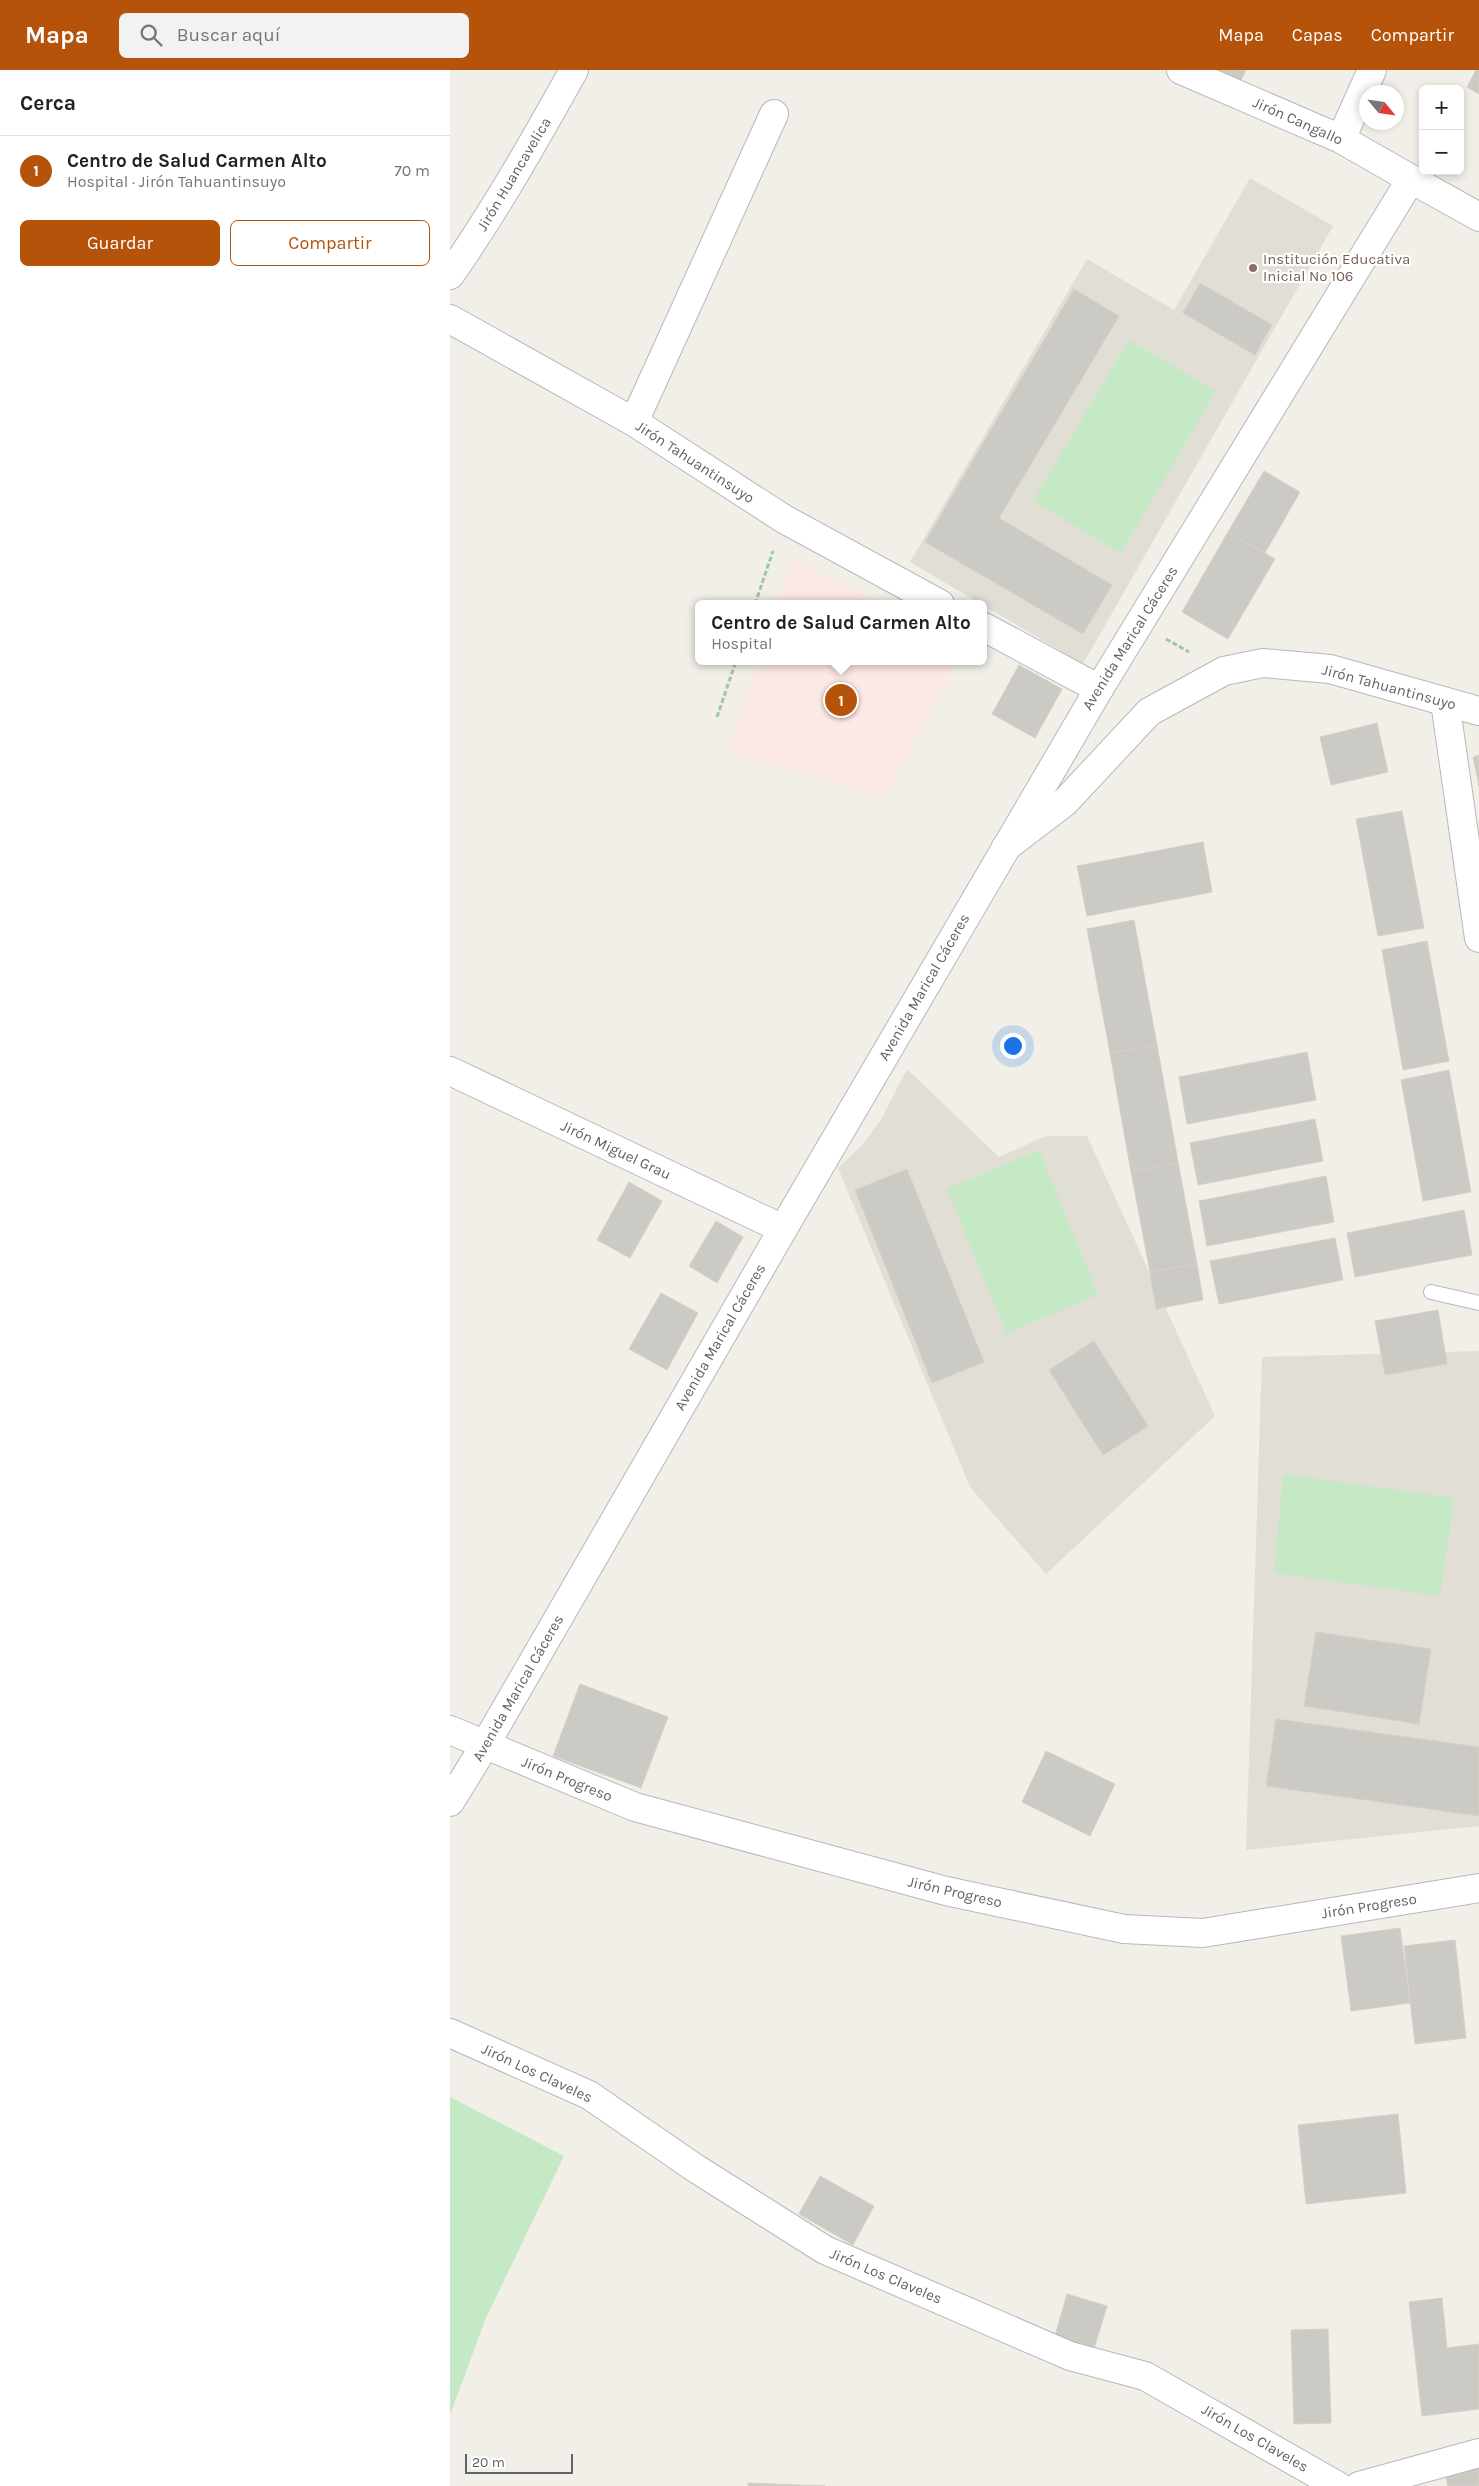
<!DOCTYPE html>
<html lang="es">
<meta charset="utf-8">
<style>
:root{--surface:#fff;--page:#f2f2f2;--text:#222;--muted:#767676;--line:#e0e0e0;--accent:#b45309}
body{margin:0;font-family:Karla,sans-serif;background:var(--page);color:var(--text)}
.controls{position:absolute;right:15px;top:15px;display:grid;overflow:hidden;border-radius:8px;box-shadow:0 2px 8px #0003}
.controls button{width:45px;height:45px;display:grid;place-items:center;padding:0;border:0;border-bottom:1px solid var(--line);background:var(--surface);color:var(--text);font:25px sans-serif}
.compass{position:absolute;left:909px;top:15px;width:45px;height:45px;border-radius:50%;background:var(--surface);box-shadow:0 2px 8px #0003;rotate:119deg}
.scale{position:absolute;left:15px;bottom:12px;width:108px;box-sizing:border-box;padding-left:5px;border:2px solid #5f6368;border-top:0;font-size:14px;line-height:18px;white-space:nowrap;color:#5f6368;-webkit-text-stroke:4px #fff;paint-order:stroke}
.you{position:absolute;left:562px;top:975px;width:18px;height:18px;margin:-12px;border:4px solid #fff;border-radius:50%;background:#1a73e8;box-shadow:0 0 0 8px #1a73e833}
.badge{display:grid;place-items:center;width:32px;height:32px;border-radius:50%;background:var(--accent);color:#fff;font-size:16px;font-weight:700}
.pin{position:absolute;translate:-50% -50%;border:2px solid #fff;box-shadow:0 1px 5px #0006}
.popup{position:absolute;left:245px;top:530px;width:292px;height:65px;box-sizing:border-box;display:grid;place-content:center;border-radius:8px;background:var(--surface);filter:drop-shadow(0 1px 4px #0005);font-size:16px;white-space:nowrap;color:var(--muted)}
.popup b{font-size:19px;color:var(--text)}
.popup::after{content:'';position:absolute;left:50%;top:100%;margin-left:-10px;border:10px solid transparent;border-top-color:var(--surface)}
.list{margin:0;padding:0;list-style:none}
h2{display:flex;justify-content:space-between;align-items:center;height:65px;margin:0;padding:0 20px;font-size:21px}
h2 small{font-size:16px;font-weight:400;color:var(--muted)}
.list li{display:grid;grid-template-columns:32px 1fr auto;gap:15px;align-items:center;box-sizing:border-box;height:70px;padding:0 20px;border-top:1px solid var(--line)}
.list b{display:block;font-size:19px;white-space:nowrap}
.list p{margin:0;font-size:16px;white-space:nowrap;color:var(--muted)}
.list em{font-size:16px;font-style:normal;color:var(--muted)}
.actions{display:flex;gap:10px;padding:15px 20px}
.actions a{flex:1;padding:11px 0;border:1px solid var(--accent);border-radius:8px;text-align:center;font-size:18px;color:var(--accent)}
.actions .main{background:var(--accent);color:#fff}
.icon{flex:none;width:28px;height:28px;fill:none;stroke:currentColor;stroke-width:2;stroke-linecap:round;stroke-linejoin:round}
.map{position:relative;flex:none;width:1029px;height:2416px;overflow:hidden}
header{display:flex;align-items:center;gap:30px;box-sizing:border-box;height:70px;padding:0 25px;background:var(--accent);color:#fff}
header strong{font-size:24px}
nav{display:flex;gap:28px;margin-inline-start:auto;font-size:18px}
.search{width:350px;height:45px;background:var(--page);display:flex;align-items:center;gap:12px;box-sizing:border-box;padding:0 18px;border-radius:8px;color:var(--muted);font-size:19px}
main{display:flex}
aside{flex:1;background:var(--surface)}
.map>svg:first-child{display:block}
</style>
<header>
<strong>Mapa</strong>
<div class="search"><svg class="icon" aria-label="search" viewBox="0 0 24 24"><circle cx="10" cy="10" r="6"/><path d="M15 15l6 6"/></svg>Buscar aquí</div>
<nav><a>Mapa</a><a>Capas</a><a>Compartir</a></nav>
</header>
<main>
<aside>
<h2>Cerca<small></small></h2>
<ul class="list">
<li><span class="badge">1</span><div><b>Centro de Salud Carmen Alto</b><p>Hospital · Jirón Tahuantinsuyo</p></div><em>70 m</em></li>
</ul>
<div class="actions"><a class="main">Guardar</a><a>Compartir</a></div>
</aside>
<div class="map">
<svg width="1029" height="2416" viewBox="0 0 1029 2416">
<rect width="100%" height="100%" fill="#f1efe8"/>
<path fill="#e1ded6" d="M800 108 883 156 633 594 460 492 637 189 724 240Z
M457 999 549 1087 596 1066H637L765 1346 596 1504 520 1417 388 1098 413 1074 432 1048Z
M1029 1281V1756L796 1780 812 1287Z"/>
<path fill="#fce8e6" d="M341 488 432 534H326Z
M308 591H508L435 726 279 683Z"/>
<path fill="#c5e8c5" d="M679 270 766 321 671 483 583 431Z
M589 1080 648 1225 556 1263 497 1119Z
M833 1404 1004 1428 990 1526 824 1503Z
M0 2027 114 2086 35 2250 0 2345Z"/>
<path fill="#cccac5" stroke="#d6d1c6" d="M761 0H796L789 14Z
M1026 0H1029V24L1017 17Z
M750 213 822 255 805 285 733 243Z
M624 219 669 246 549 448 662 515 633 564 475 472Z
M814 401 850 422 815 483 778 462Z
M778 462 825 489 778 569 732 542Z
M569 595 612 619 585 668 542 644Z
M927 653 938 702 881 715 870 667Z
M1029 685V716L1023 687Z
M952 741 974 858 928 866 906 749Z
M753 772 762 822 637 846 627 796Z
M684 850 707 975 660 983 637 859Z
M977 871 999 991 953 1000 932 880Z
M707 975 728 1092 681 1102 660 983Z
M857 982 866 1030 737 1054 729 1007Z
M999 1000 1021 1122 973 1131 951 1010Z
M865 1049 873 1091 748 1115 740 1073Z
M728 1092 747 1194 700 1202 681 1102Z
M457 1099 534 1292 482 1313 405 1120Z
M876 1106 884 1152 757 1176 749 1131Z
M179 1112 212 1131 180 1188 147 1170Z
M1014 1140 1022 1185 905 1207 897 1163Z
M266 1151 293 1167 267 1213 239 1196Z
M885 1168 893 1210 769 1234 760 1191Z
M747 1194 753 1230 706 1239 700 1202Z
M211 1223 248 1243 217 1300 179 1279Z
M988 1240 997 1294 935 1305 925 1251Z
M644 1271 698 1356 653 1385 599 1300Z
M866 1562 981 1579 969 1654 854 1636Z
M130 1614 218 1647 191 1718 103 1686Z
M826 1649 1029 1677V1746L816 1716Z
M596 1681 665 1714 640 1766 572 1732Z
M950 1858 960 1933 901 1941 891 1866Z
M1005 1870 1016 1968 965 1974 954 1876Z
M948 2044 956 2123 856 2134 848 2055Z
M370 2106 424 2136 403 2175 349 2144Z
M617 2224 657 2236 642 2285 603 2273Z
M992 2228 997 2278 1029 2274V2339L972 2346 959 2232Z
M878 2259 881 2353 844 2354 841 2260Z
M1029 2394V2416H998L995 2404Z
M298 2413 375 2416H298Z"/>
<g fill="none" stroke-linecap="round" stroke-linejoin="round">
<g stroke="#b5b8bc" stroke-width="16">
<path id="service" d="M981 1222 1029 1233"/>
</g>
<g stroke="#b5b8bc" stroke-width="30">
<path id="minor" d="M731 0 891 69 961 109
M891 69 922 0
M0 205C46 139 85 70 124 0
M0 249 184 352 334 449 490 534
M184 352 324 44
M534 557 649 619
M995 632 1029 868
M556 777 615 732 699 642 774 601 813 593 880 599 1029 641
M0 1001 333 1159
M0 1660 185 1737 496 1821 674 1859 753 1863 1029 1818
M0 1963 139 2025 245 2098 375 2180 620 2286 695 2306 888 2416
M909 2416 1029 2383"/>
</g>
<g stroke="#b5b8bc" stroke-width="30">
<path id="tertiary" d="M0 1732 35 1675 333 1159 649 619 961 109 1029 147"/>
</g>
<path stroke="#9cc7a9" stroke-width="3" stroke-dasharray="5 2.5" stroke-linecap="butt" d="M305 534 323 481
M716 569 739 582
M267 647 286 591"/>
<use href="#service" stroke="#fff" stroke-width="14"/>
<use href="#minor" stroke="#fff" stroke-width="28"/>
<use href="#tertiary" stroke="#fff" stroke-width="28"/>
</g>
<circle fill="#8d6e63" stroke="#fff" stroke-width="2" cx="803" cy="198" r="5"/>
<g text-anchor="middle" stroke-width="4.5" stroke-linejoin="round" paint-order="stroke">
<g font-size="15" fill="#5f6368" stroke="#fff">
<text transform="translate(848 51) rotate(24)" y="5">Jirón Cangallo</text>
<text transform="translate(64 104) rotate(-59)" y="5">Jirón Huancavelica</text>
<text transform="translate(245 392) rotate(33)" y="5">Jirón Tahuantinsuyo</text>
<text transform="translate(680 568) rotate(-58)" y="5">Avenida Marical Cáceres</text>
<text transform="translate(939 617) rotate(15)" y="5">Jirón Tahuantinsuyo</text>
<text transform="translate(474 917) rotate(-60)" y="5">Avenida Marical Cáceres</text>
<text transform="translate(166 1080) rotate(25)" y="5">Jirón Miguel Grau</text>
<text transform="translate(270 1267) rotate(-60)" y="5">Avenida Marical Cáceres</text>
<text transform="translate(68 1618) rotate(-60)" y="5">Avenida Marical Cáceres</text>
<text transform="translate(117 1709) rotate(22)" y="5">Jirón Progreso</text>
<text transform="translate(505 1822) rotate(13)" y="5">Jirón Progreso</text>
<text transform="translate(919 1836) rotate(-9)" y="5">Jirón Progreso</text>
<text transform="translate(87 2003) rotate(25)" y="5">Jirón Los Claveles</text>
<text transform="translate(436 2206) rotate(23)" y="5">Jirón Los Claveles</text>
<text transform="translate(805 2368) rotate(30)" y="5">Jirón Los Claveles</text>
</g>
<g font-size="15" fill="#785e54" stroke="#fff" text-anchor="start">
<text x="813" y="194">Institución Educativa<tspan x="813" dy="17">Inicial Nº 106</tspan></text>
</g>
</g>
</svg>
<div class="controls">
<button>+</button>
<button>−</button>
</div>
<svg class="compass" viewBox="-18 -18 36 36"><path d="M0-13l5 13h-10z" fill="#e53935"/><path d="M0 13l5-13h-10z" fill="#767676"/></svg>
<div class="scale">20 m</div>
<div class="you"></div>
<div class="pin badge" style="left:391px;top:630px">1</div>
<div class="popup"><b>Centro de Salud Carmen Alto</b>Hospital</div>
</div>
</main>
